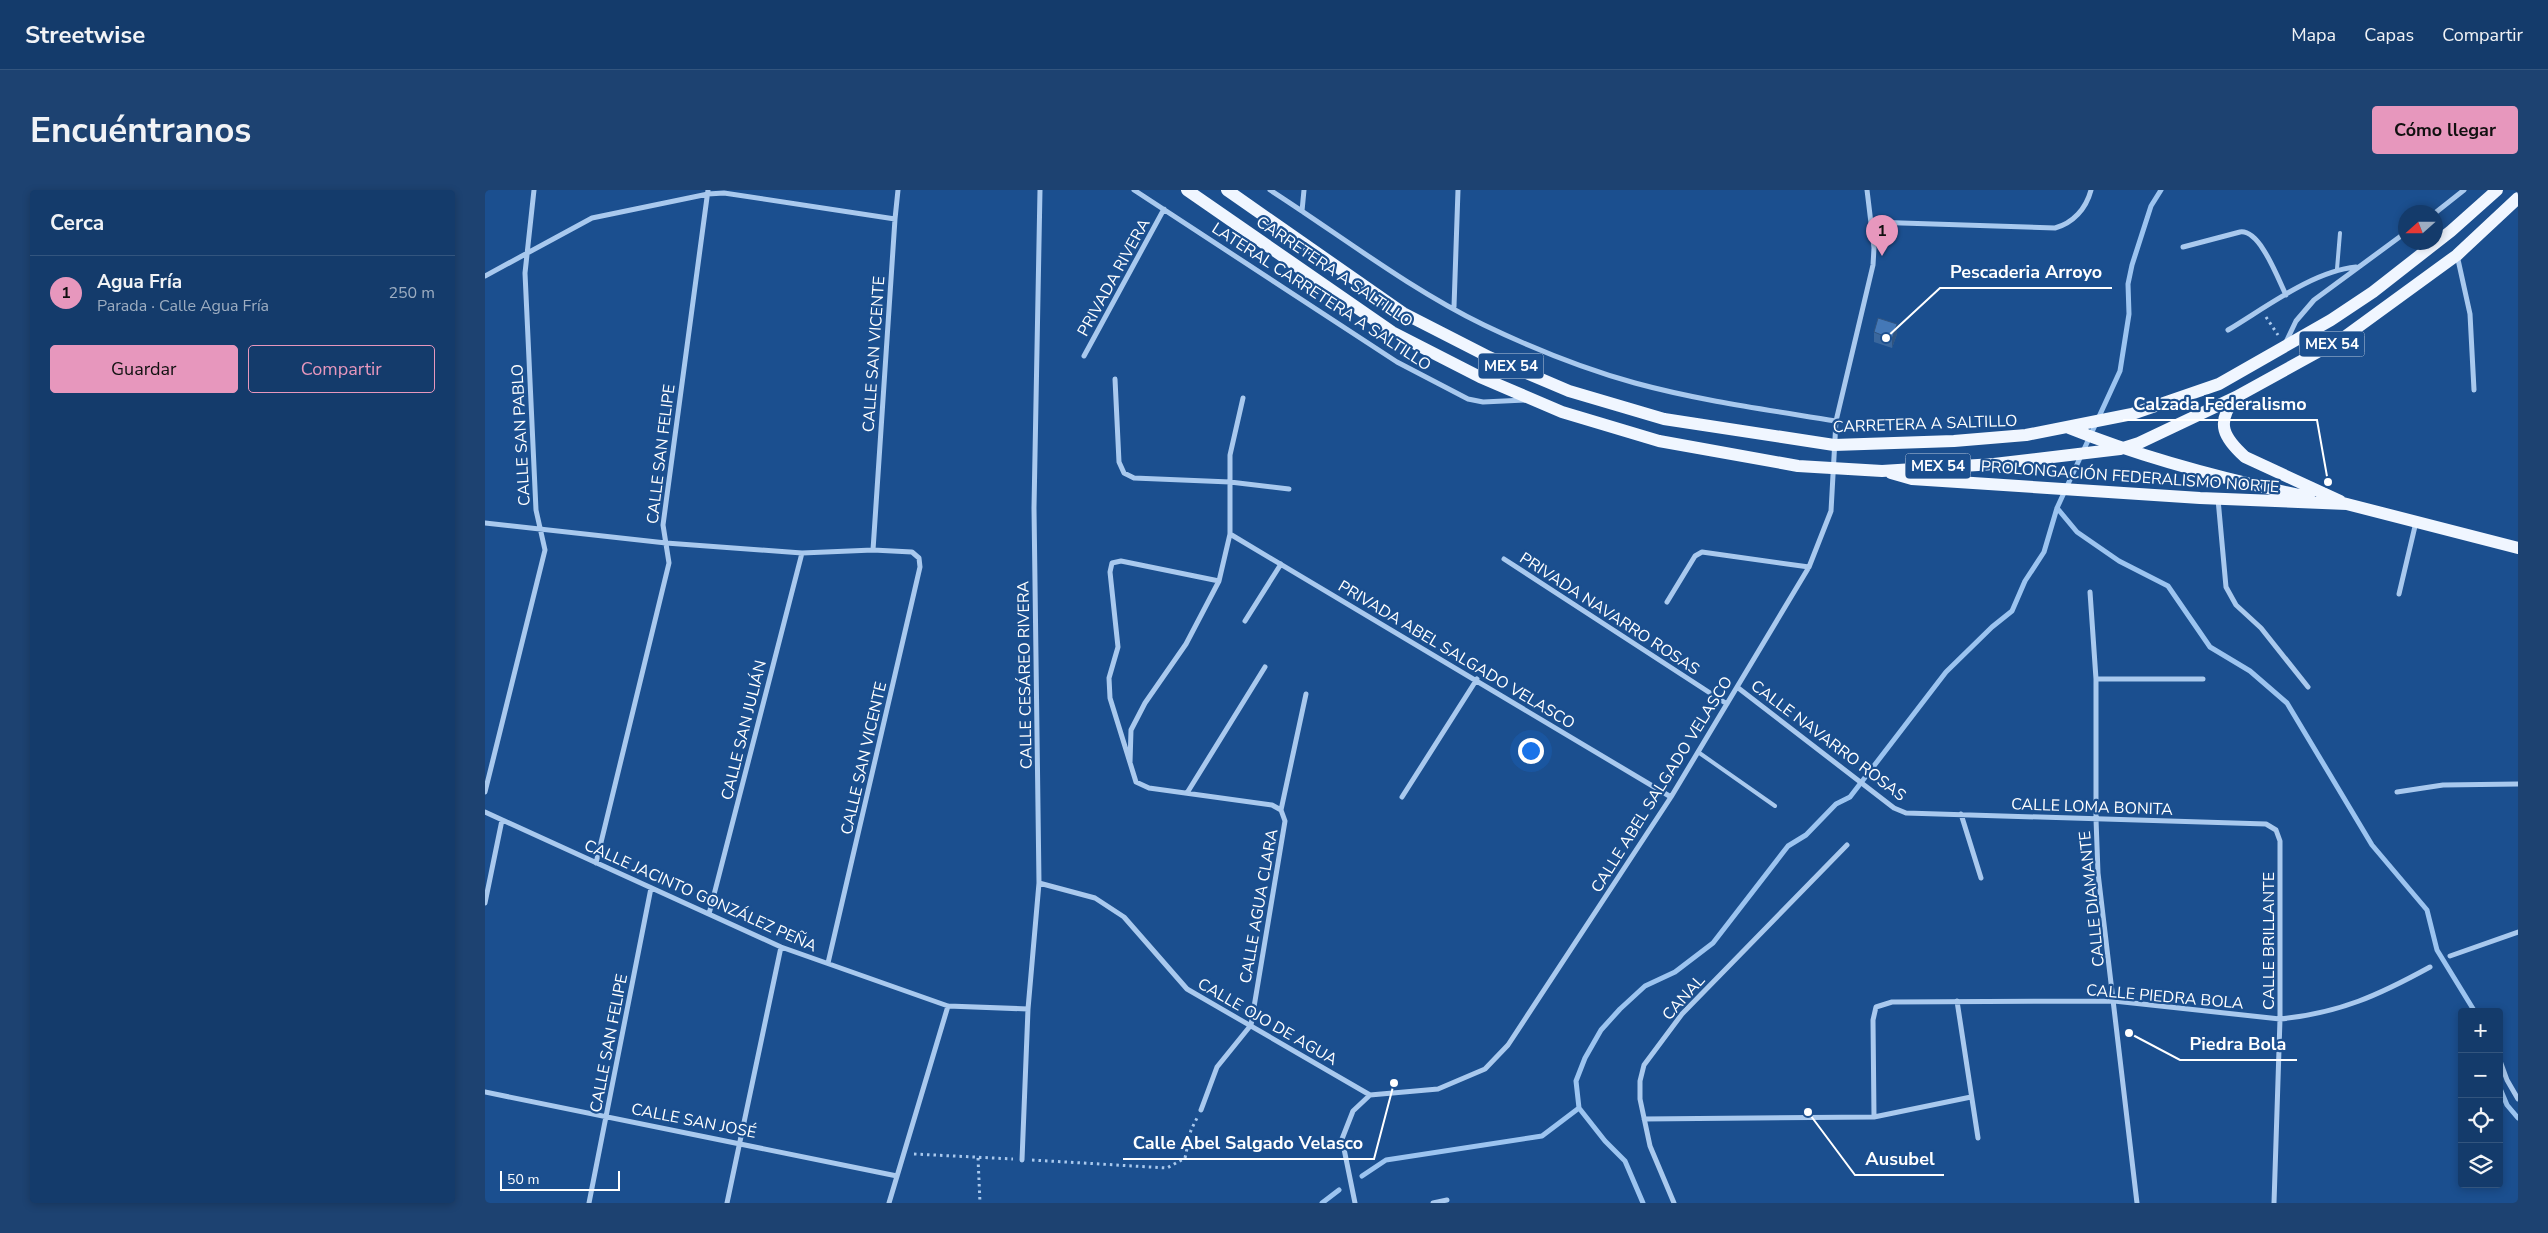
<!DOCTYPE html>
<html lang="es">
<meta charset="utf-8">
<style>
:root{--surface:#143b6b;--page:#1d4271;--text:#f1f3f6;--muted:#9dadc1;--line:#33557e;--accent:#e797bd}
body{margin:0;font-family:"Nunito Sans",sans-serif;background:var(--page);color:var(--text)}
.controls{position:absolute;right:15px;bottom:15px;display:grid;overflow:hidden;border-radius:5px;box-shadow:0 2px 8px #0003}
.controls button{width:45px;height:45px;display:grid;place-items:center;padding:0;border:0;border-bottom:1px solid var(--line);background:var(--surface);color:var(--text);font:25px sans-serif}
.compass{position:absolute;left:1913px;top:15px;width:45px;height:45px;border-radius:50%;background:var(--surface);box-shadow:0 2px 8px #0003;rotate:249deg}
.scale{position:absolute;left:15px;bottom:12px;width:120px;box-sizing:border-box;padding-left:5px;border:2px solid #fff;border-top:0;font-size:14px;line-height:18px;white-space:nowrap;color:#fff;-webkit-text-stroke:4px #1b4f8f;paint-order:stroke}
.you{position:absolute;left:1045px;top:560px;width:18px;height:18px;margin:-12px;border:4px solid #fff;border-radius:50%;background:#1a73e8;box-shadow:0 0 0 8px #1a73e833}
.badge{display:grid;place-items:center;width:32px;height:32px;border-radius:50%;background:var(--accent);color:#111;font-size:16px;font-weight:700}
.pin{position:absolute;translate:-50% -41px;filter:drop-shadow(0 1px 2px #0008)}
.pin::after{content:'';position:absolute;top:26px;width:18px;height:15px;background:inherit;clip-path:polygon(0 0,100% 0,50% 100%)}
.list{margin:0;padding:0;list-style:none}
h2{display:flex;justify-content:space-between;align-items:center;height:65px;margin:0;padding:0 20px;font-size:21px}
h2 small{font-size:16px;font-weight:400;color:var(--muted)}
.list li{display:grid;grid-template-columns:32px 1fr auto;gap:15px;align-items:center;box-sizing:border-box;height:75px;padding:0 20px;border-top:1px solid var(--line)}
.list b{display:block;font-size:19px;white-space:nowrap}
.list p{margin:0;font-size:16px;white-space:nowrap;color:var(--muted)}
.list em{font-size:16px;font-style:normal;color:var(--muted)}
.actions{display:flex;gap:10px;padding:15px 20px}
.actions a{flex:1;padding:11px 0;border:1px solid var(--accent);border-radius:5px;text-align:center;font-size:18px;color:var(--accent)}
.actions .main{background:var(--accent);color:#111}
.icon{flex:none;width:28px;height:28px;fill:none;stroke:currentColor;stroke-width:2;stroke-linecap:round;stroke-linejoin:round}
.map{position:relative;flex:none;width:2033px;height:1013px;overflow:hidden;border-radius:5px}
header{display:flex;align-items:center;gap:30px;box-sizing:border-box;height:70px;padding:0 25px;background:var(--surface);border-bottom:1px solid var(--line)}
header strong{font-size:24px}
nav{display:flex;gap:28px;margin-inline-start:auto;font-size:18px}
.intro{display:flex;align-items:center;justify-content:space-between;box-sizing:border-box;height:120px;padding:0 30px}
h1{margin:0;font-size:35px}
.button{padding:12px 22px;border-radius:5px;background:var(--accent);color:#111;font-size:18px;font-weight:700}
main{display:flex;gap:30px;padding:0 30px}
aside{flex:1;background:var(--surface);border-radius:5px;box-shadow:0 2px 8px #0003}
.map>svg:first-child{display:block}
</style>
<header>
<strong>Streetwise</strong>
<nav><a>Mapa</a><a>Capas</a><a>Compartir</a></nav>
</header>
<div class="intro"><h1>Encuéntranos</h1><a class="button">Cómo llegar</a></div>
<main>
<aside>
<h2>Cerca<small></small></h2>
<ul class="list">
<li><span class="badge">1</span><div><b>Agua Fría</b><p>Parada · Calle Agua Fría</p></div><em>250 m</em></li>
</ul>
<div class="actions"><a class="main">Guardar</a><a>Compartir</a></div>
</aside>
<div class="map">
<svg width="2033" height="1013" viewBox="0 0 2033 1013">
<rect width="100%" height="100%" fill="#1b4f8f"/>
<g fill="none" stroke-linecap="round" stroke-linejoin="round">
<path stroke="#9cc4f0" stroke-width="5" d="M1572 318 1592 342 1634 371 1683 396 1725 457 1765 481 1802 513 1887 655 1942 720 1952 760 1990 822
M2014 896 2022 915 2033 928
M877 986 901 970 1057 946 1094 918
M837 1013 854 1000
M1158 1013 1140 971 1120 951 1094 918 1091 891 1100 868 1116 840 1135 819 1160 796 1190 782 1228 753 1303 656 1321 645 1351 614 1365 607 1461 482 1507 437 1527 421 1540 391 1559 362 1572 318 1635 181 1644 124 1643 94 1647 75 1666 16 1676 0"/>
<path stroke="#a9c9ee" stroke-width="3" stroke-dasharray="2.5 4" stroke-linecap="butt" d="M1781 127 1793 145
M429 964 528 969
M493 968 495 1013
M547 970 682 978 700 968 706 940 712 928"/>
<path stroke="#a9c9ee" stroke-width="4" d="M1852 79 1855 43
M1213 562 1290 616"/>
<path stroke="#a9c9ee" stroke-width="5" d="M649 0 912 172 983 209 998 212 1040 210
M785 0C855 45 923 98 999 135 1047 158 1099 179 1150 193 1216 211 1284 220 1351 231
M817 21 819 0
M1950 23 1979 0
M1386 32 1570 38C1588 33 1601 19 1606 0
M1698 57 1755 42C1775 39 1793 89 1801 105
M1972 65 1985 124 1989 200
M0 86 107 28 223 4 239 3 410 29
M969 117 973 0
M1743 140C1780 118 1828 81 1871 77
M1801 152 1811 131 1829 110 1920 43
M599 166 679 19
M630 189 634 272 639 283 649 288 745 292 804 299
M1733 309 1741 397 1751 415 1776 438 1823 497
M0 333 181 353 317 363 388 360 427 362 434 368 435 377 343 773
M745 344 1186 607
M388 360 410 29 413 0
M1019 369 1242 514
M734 391 636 371 627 373 625 382 633 457 624 488 625 508 651 592 664 598 787 615 796 620
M1605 402 1611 489V629L1613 683 1652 1013
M1914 404 1931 332
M1182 412 1210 366 1217 362 1324 377
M760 431 796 374
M1611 489H1718
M1252 497 1409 618 1421 623 1781 634 1791 640 1795 651V829L1789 1013
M645 573 646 540 660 513 701 454 734 391 745 344V265L758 208
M0 602 60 360 51 320 40 83 49 0
M1912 602 1958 595 2033 594
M702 603 780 477
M917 607 992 489
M0 622 296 757 463 816 543 819
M1476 624 1496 688
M111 673 184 373 178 335 223 0
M554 693 610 708 639 727 702 799 885 905
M0 713 17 630
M224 724 317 363
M1965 766 2033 742
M1472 811 1493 948
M2014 868 2022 890 2033 909
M0 902 412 986
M716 920 732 877 766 835 800 631 796 620 821 504
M1389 927 1388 830 1391 817 1407 812 1629 811 1795 829C1855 823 1894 805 1945 777
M1159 929 1389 927 1486 907
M537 970 543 819 554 693 549 318 555 0
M104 1013 166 698
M242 1013 296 757
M404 1013 463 816
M870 1013 857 949 868 921 885 905 953 899 1000 879 1023 855 1186 607 1324 377 1346 321 1351 231 1388 75 1389 58 1382 0
M948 1013 962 1010
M1189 1013 1165 956 1155 909V891L1159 875 1197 824 1362 655"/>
<path stroke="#f0f6ff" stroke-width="12" d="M702 0 907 142 995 187 1077 222 1174 251 1313 276 1397 281 1509 274 1635 259 1654 253 1751 207 1858 148 1972 65 2033 8
M742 0 918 123 1004 167 1084 201 1179 229 1349 255 1469 251 1541 245 1647 224 1734 194 1846 130 1888 102 1966 41 2012 0
M1750 209C1730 233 1739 248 1760 267L1855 311
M1584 238C1661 269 1742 290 1824 307
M1406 283 1427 289 1715 308 1862 314
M1854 312 2033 358"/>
</g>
<path fill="#3a679d" d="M1389 142 1412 144 1407 158 1389 152Z"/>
<path fill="#305480" d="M1412 134V144L1407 158V149Z"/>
<path fill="#4478b7" stroke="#305480" d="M1393 128 1412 134 1407 149 1389 142Z"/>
<g text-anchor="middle" stroke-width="4.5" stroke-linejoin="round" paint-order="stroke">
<g fill="#1b4f8f" stroke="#bbcadd" stroke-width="1">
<rect x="1814.5" y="141.5" width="65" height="25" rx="4"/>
<rect x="993.5" y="163.5" width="65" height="25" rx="4"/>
<rect x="1420.5" y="263.5" width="65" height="25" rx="4"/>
</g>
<g font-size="15" font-weight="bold" fill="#fff">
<text x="1847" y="159">MEX 54</text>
<text x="1026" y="181">MEX 54</text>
<text x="1453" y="281">MEX 54</text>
</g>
<g font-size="16" fill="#fff" stroke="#1b4f8f">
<text transform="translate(850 81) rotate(34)" y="6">CARRETERA A SALTILLO</text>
<text transform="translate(628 87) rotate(-61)" y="6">PRIVADA RIVERA</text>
<text transform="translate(837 106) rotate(33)" y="6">LATERAL CARRETERA A SALTILLO</text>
<text transform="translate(388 164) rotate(-86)" y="6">CALLE SAN VICENTE</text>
<text transform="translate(1440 233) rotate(-2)" y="6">CARRETERA A SALTILLO</text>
<text transform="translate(35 245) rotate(-93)" y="6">CALLE SAN PABLO</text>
<text transform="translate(175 264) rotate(-83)" y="6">CALLE SAN FELIPE</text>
<text transform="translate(1645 286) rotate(4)" y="6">PROLONGACIÓN FEDERALISMO NORTE</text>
<text transform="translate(1125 423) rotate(33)" y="6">PRIVADA NAVARRO ROSAS</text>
<text transform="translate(972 464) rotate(31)" y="6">PRIVADA ABEL SALGADO VELASCO</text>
<text transform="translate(539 485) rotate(-91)" y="6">CALLE CESÁREO RIVERA</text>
<text transform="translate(258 540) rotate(-76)" y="6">CALLE SAN JULIÁN</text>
<text transform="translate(1344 550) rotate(37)" y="6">CALLE NAVARRO ROSAS</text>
<text transform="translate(378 568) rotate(-77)" y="6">CALLE SAN VICENTE</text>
<text transform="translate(1176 594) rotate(-58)" y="6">CALLE ABEL SALGADO VELASCO</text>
<text transform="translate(1607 616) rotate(2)" y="6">CALLE LOMA BONITA</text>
<text transform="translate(216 705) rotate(24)" y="6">CALLE JACINTO GONZÁLEZ PEÑA</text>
<text transform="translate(1606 709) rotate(-96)" y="6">CALLE DIAMANTE</text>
<text transform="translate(773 716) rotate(-80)" y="6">CALLE AGUA CLARA</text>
<text transform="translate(1783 751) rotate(-90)" y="6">CALLE BRILLANTE</text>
<text transform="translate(1680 806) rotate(5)" y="6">CALLE PIEDRA BOLA</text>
<text transform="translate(1198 807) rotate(-48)" y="6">CANAL</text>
<text transform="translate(783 831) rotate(30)" y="6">CALLE OJO DE AGUA</text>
<text transform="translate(123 853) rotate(-79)" y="6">CALLE SAN FELIPE</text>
<text transform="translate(209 930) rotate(11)" y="6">CALLE SAN JOSÉ</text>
</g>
</g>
<path fill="none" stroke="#fff" stroke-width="2" d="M1401 148L1455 98H1627M1843 292L1832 230H1638M1644 843L1695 870H1812M909 893L889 969H638M1323 922L1370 985H1459"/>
<g fill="#fff" stroke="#1b4f8f" stroke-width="2">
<circle cx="1401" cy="148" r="5"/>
<circle cx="1843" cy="292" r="5"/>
<circle cx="1644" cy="843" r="5"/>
<circle cx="909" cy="893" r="5"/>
<circle cx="1323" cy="922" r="5"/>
</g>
<g font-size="18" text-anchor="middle" font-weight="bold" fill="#fff" stroke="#1b4f8f" stroke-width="4.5" stroke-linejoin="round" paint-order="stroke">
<text x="1541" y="88">Pescaderia Arroyo</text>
<text x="1735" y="220">Calzada Federalismo</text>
<text x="1753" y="860">Piedra Bola</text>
<text x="763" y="959">Calle Abel Salgado Velasco</text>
<text x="1415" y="975">Ausubel</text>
</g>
</svg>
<div class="controls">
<button>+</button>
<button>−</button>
<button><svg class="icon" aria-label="locate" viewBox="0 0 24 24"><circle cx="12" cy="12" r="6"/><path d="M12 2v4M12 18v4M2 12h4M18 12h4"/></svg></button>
<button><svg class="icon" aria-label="layers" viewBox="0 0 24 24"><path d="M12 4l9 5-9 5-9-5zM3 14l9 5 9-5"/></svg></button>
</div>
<svg class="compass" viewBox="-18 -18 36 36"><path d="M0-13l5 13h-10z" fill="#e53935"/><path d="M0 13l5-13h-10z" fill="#9dadc1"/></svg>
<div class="scale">50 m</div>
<div class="you"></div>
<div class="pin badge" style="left:1397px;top:66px">1</div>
</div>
</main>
